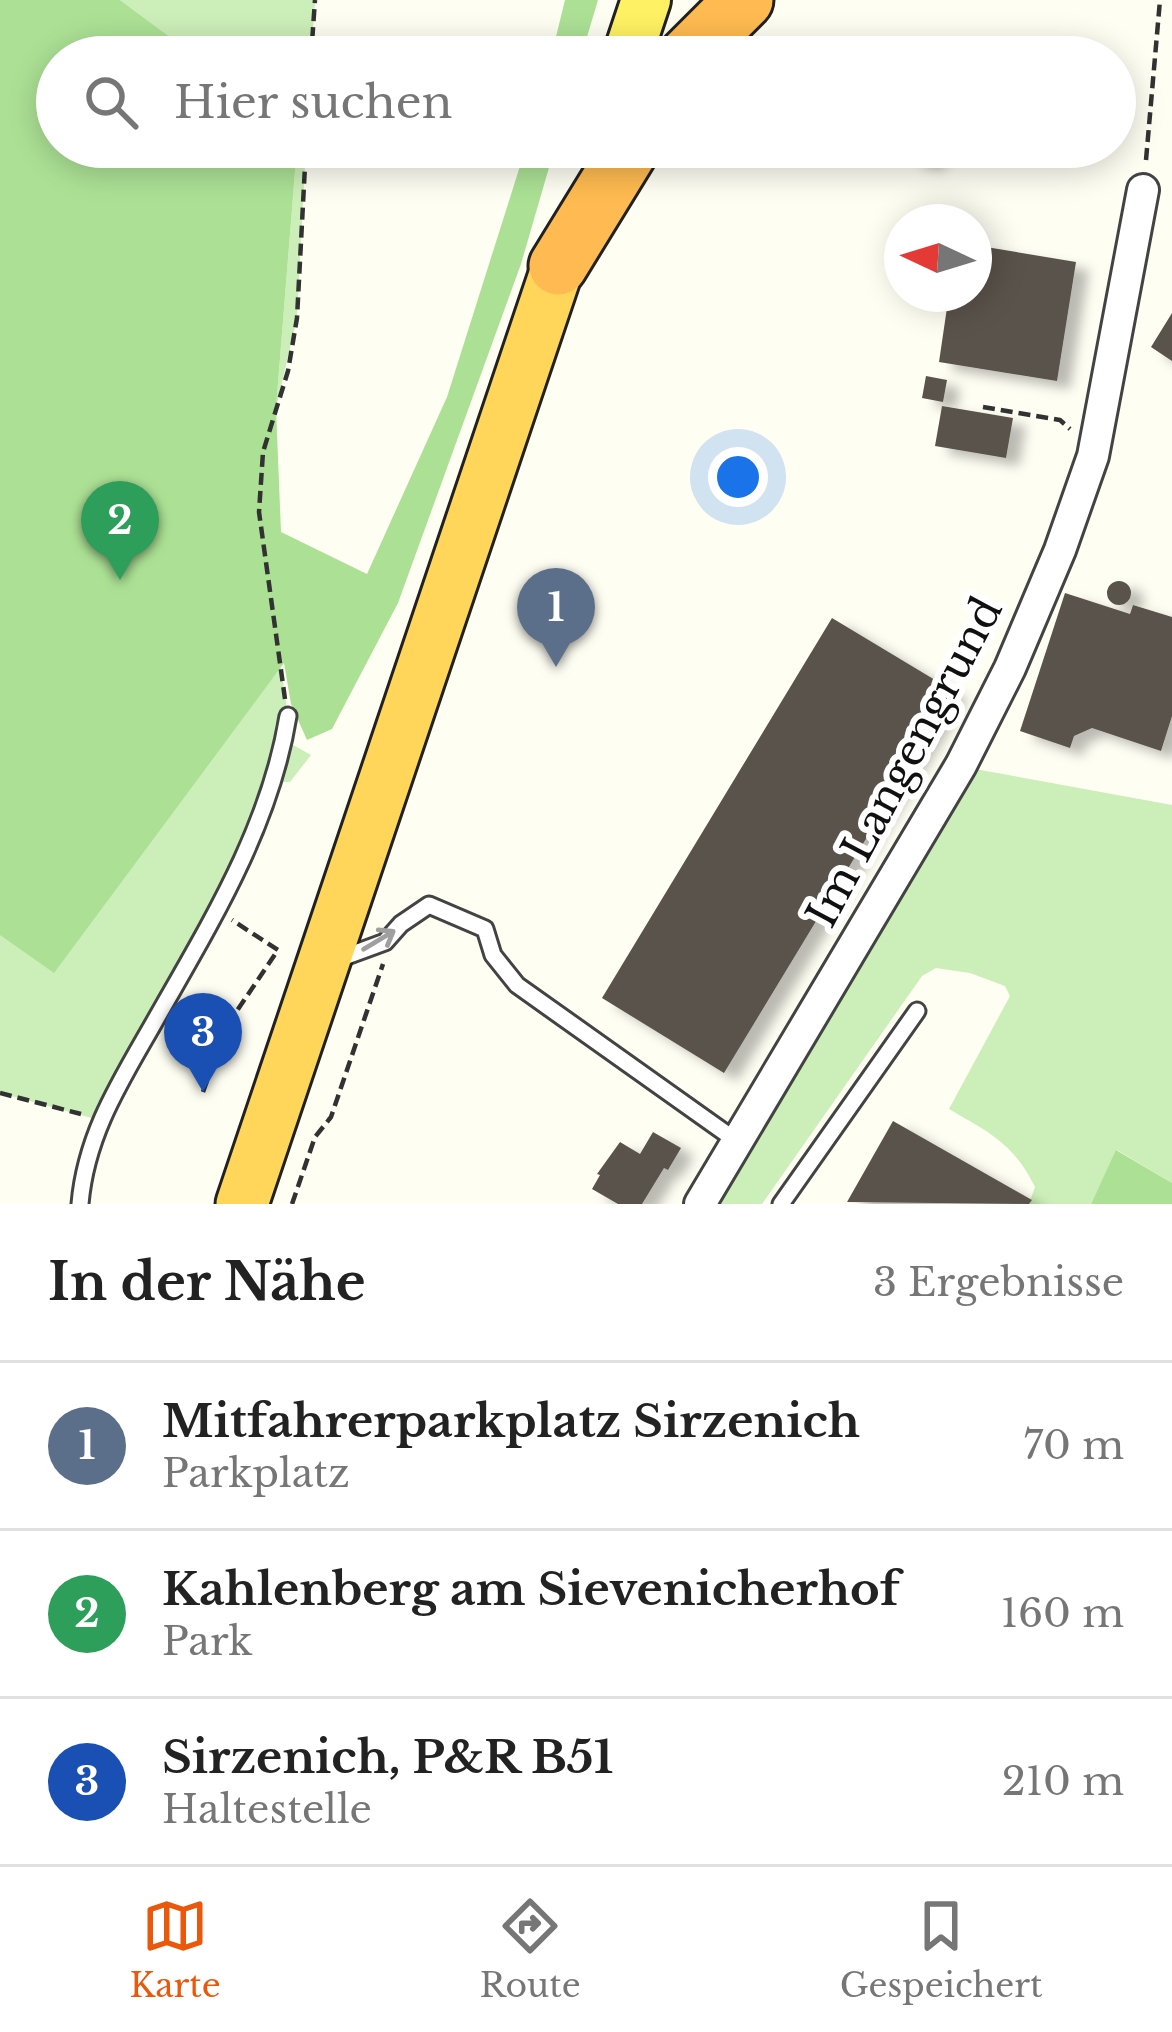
<!DOCTYPE html>
<html lang="de">
<meta charset="utf-8">
<style>
:root{--surface:#fff;--page:#f6f6f6;--text:#222;--muted:#767676;--line:#e0e0e0;--accent:#ea580c}
body{margin:0;font-family:"Libre Baskerville",serif;background:var(--page);color:var(--text)}
.compass{position:absolute;left:884px;top:204px;width:108px;height:108px;border-radius:50%;background:var(--surface);box-shadow:0 6px 30px #0003;rotate:274deg}
.you{position:absolute;left:738px;top:477px;width:42px;height:42px;margin:-30px;border:9px solid #fff;border-radius:50%;background:#1a73e8;box-shadow:0 0 0 18px #1a73e833}
.badge{display:grid;place-items:center;width:78px;height:78px;border-radius:50%;background:var(--accent);color:#fff;font-size:39px;font-weight:700}
.pin{position:absolute;translate:-50% -99px;filter:drop-shadow(0 3px 6px #0008)}
.pin::after{content:'';position:absolute;top:63px;width:42px;height:36px;background:inherit;clip-path:polygon(0 0,100% 0,50% 100%)}
.list{margin:0;padding:0;list-style:none}
h2{display:flex;justify-content:space-between;align-items:center;height:156px;margin:0;padding:0 48px;font-size:51px}
h2 small{font-size:39px;font-weight:400;color:var(--muted)}
.list li{display:grid;grid-template-columns:78px 1fr auto;gap:36px;align-items:center;box-sizing:border-box;height:168px;padding:0 48px;border-top:3px solid var(--line)}
.list b{display:block;font-size:45px;white-space:nowrap}
.list p{margin:0;font-size:39px;white-space:nowrap;color:var(--muted)}
.list em{font-size:39px;font-style:normal;color:var(--muted)}
.icon{flex:none;width:66px;height:66px;fill:none;stroke:currentColor;stroke-width:2;stroke-linecap:round;stroke-linejoin:round}
.map{position:relative;flex:none;width:1172px;height:1204px;overflow:hidden}
.search{position:absolute;background:var(--surface);box-shadow:0 6px 30px #0003;left:36px;right:36px;top:36px;height:132px;display:flex;align-items:center;gap:30px;box-sizing:border-box;padding:0 42px;border-radius:66px;color:var(--muted);font-size:45px}
.sheet{height:660px;background:var(--surface)}
nav{display:flex;justify-content:space-around;align-items:center;box-sizing:border-box;height:168px;border-top:3px solid var(--line);background:var(--surface);font-size:33px;color:var(--muted)}
nav a{display:grid;justify-items:center;gap:6px}
nav .on{color:var(--accent)}
.map>svg:first-child{display:block}
</style>
<div class="map">
<svg width="1172" height="1204" viewBox="0 0 1172 1204">
<defs>
<filter id="shadow"><feDropShadow dx="13" dy="8" stdDeviation="6" flood-color="#0004"/></filter>
</defs>
<rect width="100%" height="100%" fill="#fffef3"/>
<path fill="#cceeb8" d="M0 0 57 57V147L259 696 281 667 288 716 284 740 311 755 290 782H274L258 828 99 1120 0 1093Z
M120 0H315L311 57H197Z
M297 147H306L297 318 276 408Z
M975 769 1172 805V1183L1117 1150 1091 1204H1029L1035 1187C1013 1143 990 1133 949 1109L1010 996 1005 986 970 973 936 968 922 976 762 1204H712Z"/>
<path fill="#ace195" d="M0 0H120L197 57H57V147H297L276 408 281 532 367 574 447 397 526 147H555L521 264 398 603 332 729 307 740 291 704 284 663 54 973 0 935Z
M565 0H598L581 57H551Z
M1116 1150 1172 1183V1204H1091Z"/>
<path fill="#5a534b" filter="url(#shadow)" d="M912 147H934L932 162 910 159Z
M974 245 1076 262 1057 381 939 362 949 294H974Z
M1172 313V361L1151 347Z
M926 376 947 380 943 402 922 398Z
M942 406 1013 418 1006 458 935 446Z
M1107 593a12 12 0 1 1 24 0a12 12 0 1 1-24 0Z
M1065 593 1130 614 1133 605 1172 617V716L1161 751 1092 728 1074 736 1070 748 1020 731Z
M832 618 955 692 724 1073 602 998Z
M893 1121 1032 1200 1029 1204 847 1202Z
M653 1132 681 1148 668 1170 664 1168 642 1204H618L592 1189 600 1175 597 1174 620 1142 640 1154Z"/>
<g fill="none" stroke-linecap="round" stroke-linejoin="round">
<g stroke="#434343" stroke-width="21">
<path id="service" d="M336 960 385 942 401 924 429 905 485 929 493 955 517 985 738 1142
M80 1204C86 1133 122 1079 156 1019 211 922 270 827 288 716
M781 1204 917 1011"/>
</g>
<g stroke="#434343" stroke-width="36">
<path id="minor" d="M700 1204 961 765 1010 668 1060 550 1093 456 1143 190"/>
</g>
<g stroke="#212121" stroke-width="54">
<path id="primary" d="M627 57 646 0"/>
</g>
<g stroke="#212121" stroke-width="57">
<path id="trunk" d="M242 1204 558 266"/>
</g>
<g stroke="#212121" stroke-width="63">
<path id="motorway" d="M687 57 744 0
M558 266 631 147"/>
</g>
<path stroke="#323232" stroke-width="4.5" stroke-dasharray="12 6" stroke-linecap="butt" d="M311 57 315 0
M1146 160 1160 0
M983 407 1060 420 1070 429
M285 699 259 512 263 452 288 371 297 318 306 147
M203 1092 226 1027 278 950 232 920
M0 1093 81 1114
M292 1204 315 1137 331 1117 383 964"/>
<use href="#service" stroke="#fff" stroke-width="15"/>
<use href="#minor" stroke="#fff" stroke-width="30"/>
<use href="#primary" stroke="#fff163" stroke-width="48"/>
<use href="#trunk" stroke="#ffd65a" stroke-width="51"/>
<use href="#motorway" stroke="#ffbb51" stroke-width="57"/>
</g>
<defs><path id="oneway-shaft" d="M-6 0H5M1.5-3L5.5 0L1.5 3" fill="none" stroke-width="1.6" stroke-linecap="round" stroke-linejoin="round" transform="scale(3)"/></defs>
<use stroke="#9f9f9f" href="#oneway-shaft" transform="translate(379 940) rotate(-31)"/>
<g text-anchor="middle" stroke-width="12" stroke-linejoin="round" paint-order="stroke">
<g font-size="42" fill="#101010" stroke="#fff">
<text transform="translate(904 762) rotate(-62)" y="15">Im Langengrund</text>
</g>
</g>
</svg>
<svg class="compass" viewBox="-18 -18 36 36"><path d="M0-13l5 13h-10z" fill="#e53935"/><path d="M0 13l5-13h-10z" fill="#767676"/></svg>
<div class="you"></div>
<div class="pin badge" style="left:556px;top:667px;background:#5c6f8a">1</div>
<div class="pin badge" style="left:120px;top:580px;background:#2e9e5b">2</div>
<div class="pin badge" style="left:203px;top:1092px;background:#1a4fb4">3</div>
<div class="search"><svg class="icon" aria-label="search" viewBox="0 0 24 24"><circle cx="10" cy="10" r="6"/><path d="M15 15l6 6"/></svg>Hier suchen</div>
</div>
<section class="sheet">
<h2>In der Nähe<small>3 Ergebnisse</small></h2>
<ul class="list">
<li><span class="badge" style="background:#5c6f8a">1</span><div><b>Mitfahrerparkplatz Sirzenich</b><p>Parkplatz</p></div><em>70 m</em></li>
<li><span class="badge" style="background:#2e9e5b">2</span><div><b>Kahlenberg am Sievenicherhof</b><p>Park</p></div><em>160 m</em></li>
<li><span class="badge" style="background:#1a4fb4">3</span><div><b>Sirzenich, P&amp;R B51</b><p>Haltestelle</p></div><em>210 m</em></li>
</ul>
</section>
<nav>
<a class="on"><svg class="icon" aria-label="map" viewBox="0 0 24 24"><path d="M3 6l6-2 6 2 6-2v14l-6 2-6-2-6 2zM9 4v14M15 6v14"/></svg>Karte</a>
<a><svg class="icon" aria-label="directions" viewBox="0 0 24 24"><path d="M12 3l9 9-9 9-9-9zM9 14v-3h6M13 9l2 2-2 2"/></svg>Route</a>
<a><svg class="icon" aria-label="saved" viewBox="0 0 24 24"><path d="M7 4h10v16l-5-4-5 4z"/></svg>Gespeichert</a>
</nav>
